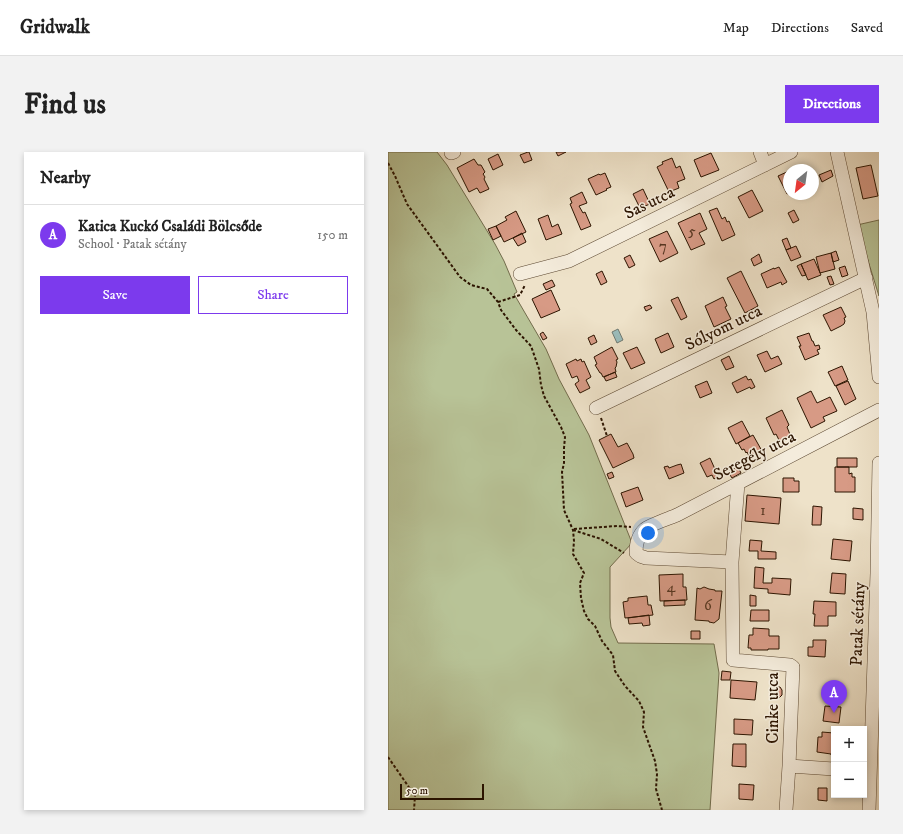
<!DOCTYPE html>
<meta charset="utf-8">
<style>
:root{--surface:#fff;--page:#f2f2f2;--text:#222;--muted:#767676;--line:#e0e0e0;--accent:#7c3aed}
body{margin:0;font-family:"IM FELL DW Pica",serif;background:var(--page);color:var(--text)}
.controls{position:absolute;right:12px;bottom:12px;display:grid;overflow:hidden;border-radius:0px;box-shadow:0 2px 6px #0003}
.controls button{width:36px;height:36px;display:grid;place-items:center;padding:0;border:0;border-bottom:1px solid var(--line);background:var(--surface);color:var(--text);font:20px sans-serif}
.compass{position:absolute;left:395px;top:12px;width:36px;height:36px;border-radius:50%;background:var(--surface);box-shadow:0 2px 6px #0003;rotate:209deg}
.scale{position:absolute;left:12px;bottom:10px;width:84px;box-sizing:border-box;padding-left:4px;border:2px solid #2c1400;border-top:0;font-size:11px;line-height:14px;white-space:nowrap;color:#2c1400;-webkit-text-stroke:3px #f4ecdc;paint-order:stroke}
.you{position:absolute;left:260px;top:381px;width:14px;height:14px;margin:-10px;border:3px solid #fff;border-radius:50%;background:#1a73e8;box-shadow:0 0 0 6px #1a73e833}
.badge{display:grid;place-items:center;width:26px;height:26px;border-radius:50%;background:var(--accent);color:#fff;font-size:13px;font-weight:700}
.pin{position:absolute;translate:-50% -33px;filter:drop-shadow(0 1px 2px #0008)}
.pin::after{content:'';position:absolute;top:21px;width:14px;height:12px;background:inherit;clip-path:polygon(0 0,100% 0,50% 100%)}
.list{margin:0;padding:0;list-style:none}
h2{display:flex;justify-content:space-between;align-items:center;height:52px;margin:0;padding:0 16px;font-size:17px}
h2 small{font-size:13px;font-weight:400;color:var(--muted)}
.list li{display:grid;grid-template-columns:26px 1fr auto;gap:12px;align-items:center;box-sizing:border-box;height:60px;padding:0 16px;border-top:1px solid var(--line)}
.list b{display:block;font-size:15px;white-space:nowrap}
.list p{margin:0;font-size:13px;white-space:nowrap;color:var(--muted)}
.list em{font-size:13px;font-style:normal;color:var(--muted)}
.actions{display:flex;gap:8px;padding:12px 16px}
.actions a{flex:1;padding:9px 0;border:1px solid var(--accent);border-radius:0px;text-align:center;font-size:14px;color:var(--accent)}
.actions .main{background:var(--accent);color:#fff}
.map{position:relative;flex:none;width:491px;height:658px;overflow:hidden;border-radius:0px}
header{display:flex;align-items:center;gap:24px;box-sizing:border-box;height:56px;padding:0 20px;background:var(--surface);border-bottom:1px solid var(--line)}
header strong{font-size:19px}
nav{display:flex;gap:22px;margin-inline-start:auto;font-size:14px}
.intro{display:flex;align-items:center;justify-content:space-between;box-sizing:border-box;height:96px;padding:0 24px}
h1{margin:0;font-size:28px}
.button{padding:10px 18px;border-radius:0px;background:var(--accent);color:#fff;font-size:14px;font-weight:700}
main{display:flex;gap:24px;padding:0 24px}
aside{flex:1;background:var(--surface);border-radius:0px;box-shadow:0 2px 6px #0003}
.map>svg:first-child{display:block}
</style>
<header>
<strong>Gridwalk</strong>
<nav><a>Map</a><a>Directions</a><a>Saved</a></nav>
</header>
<div class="intro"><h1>Find us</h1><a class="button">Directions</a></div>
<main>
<aside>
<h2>Nearby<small></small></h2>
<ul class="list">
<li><span class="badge">A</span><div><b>Katica Kuckó Családi Bölcsőde</b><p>School · Patak sétány</p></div><em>150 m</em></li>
</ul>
<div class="actions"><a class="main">Save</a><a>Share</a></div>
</aside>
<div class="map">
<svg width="491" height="658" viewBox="0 0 491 658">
<rect width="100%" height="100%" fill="#eee2c9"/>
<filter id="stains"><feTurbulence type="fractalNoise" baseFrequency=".005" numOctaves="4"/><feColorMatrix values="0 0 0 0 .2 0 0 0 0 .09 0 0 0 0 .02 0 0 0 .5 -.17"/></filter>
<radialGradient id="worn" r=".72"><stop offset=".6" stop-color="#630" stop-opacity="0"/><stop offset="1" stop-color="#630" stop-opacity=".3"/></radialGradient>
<path fill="#b8c397" stroke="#726c4c" d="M0 0H49L59 13 107 92 116 109 129 140 126 142 158 197 171 227 201 283 244 391 222 415V466L223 475 230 491 326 492 331 521 322 658H0Z
M491 68V144L469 73Z"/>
<path fill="#9bbdbc" stroke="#6f7971" d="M230 177 235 188 229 191 224 180Z"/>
<path fill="#d79a85" stroke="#2c1400" d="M140 0H141L144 8 136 11 132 3Z
M168 0H178L170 4Z
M323 1 331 18 313 25 306 8Z
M110 2 115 13 105 18 100 7Z
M284 6 288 16 292 14 297 27 289 30 291 36 281 40 269 15 275 12 274 10Z
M86 7 90 13H93L97 20 95 22 97 25 96 27 101 37 92 41 89 36 81 40 69 16Z
M414 13 417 18H404Z
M483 13 490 44 475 47 468 16Z
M443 18 445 24 434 30 431 23Z
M401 19V41L399 42 390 24Z
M217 21 223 35 218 37 219 38 208 43 200 27 211 22 212 23Z
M255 37 262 52 252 56 245 42Z
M364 38 375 59 361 66 350 45Z
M194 40 199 51 191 54 195 61 197 60 203 74 193 78 182 52 184 51 182 46Z
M329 56 334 67 337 65 339 70 341 69 347 83 334 89 321 59Z
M406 58 411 68 405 71 400 61Z
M128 59 138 80 116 90 108 74 119 68 117 65Z
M312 61 319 77 311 81 317 92 303 98 290 71Z
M160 63 164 75 170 72 174 82 158 88 150 67Z
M108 74 113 84 105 88 100 77Z
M279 79 290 101 272 110 261 87Z
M134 81 138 90 130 94 125 86Z
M399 86 403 96 398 98 394 88Z
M408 94 413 105 403 109 398 98Z
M448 99 451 108 445 110 443 101Z
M443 101 447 117 432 121 428 105Z
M371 102 374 110 366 114 363 107Z
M242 103 247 113 241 116 236 106Z
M426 107 433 123 420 128 413 112Z
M413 112 418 123 414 124 409 114Z
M457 114 460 123 454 125 451 116Z
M391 115 399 130 394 133 393 130 379 136 373 122 386 116V117Z
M214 119 219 130 213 133 208 122Z
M353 119 370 154 357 161 339 126Z
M443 124 446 132 442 133 439 125Z
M164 128 167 134 158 138 155 132Z
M163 138 172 158 153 166 144 147Z
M290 145 299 165 293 168 283 148Z
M335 145 339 154 337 155 343 167 326 175 317 154Z
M262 153 264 156 258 159 256 155Z
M453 155 458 165 456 166 457 169 456 172 453 174 443 179 435 163Z
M155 180 159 186 155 188 152 182Z
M280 181 286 195 273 201 267 187Z
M421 181 424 189H425L427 194 431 193 432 197 429 198 431 202 417 208 411 194H413L409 185Z
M206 183 209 190 203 193 200 186Z
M224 195 230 207 228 208 229 210 228 215 227 216 228 220 215 225 213 221H212L207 213 209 212 206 205Z
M249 195 257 211 243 217 235 201Z
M379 199 383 207 390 204 394 212 377 220 369 203Z
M341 204 346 215 338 218 333 208Z
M188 207 189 209 193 207 194 210 196 209 203 225 198 228 202 236 192 241 187 232 191 229 189 224 184 226 178 212Z
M454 214 460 228 447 234 440 220Z
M227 220 229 225 218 229 216 225Z
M358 224 360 228 363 227 367 235 363 237 362 235 349 241 344 231Z
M319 229 324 241 312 246 307 234Z
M460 229 468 247 457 253 448 234Z
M423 239 429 251 442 245 449 259 435 265 437 269 423 276 409 246Z
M394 258 401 273 399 275 403 285 392 290 388 282 386 283 378 266Z
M354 269 362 284 348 292 340 276Z
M223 282 230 295 239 291 245 302 246 306 225 316 211 288Z
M365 283 374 299 362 306 359 300 358 301 356 297 354 298 350 291Z
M322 306 330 324 326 327 324 323 319 325 312 311Z
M449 306H469V315H449Z
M293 312 296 321 281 327 276 315 280 314 281 316 289 313Z
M350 315 353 321 344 326 340 320Z
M447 315H461V322L464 321V325H467V340H447Z
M224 320 226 325 221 327 219 322Z
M395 326H406V329H411V340H395Z
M250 335 255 348 238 355 233 341Z
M359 343 393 346 391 372 357 369Z
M425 354 434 355 433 373H424Z
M465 356 475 357V368L465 367Z
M445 387 464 389 462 409 443 407Z
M362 388 374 389 373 399 388 400V407H370V399H361Z
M367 415 376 416 375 431H384V426L403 427 402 443 380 441V437L366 436Z
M444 421 458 422 457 442 442 441Z
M295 422V435H298L299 448 272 449 271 423Z
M316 435 321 437 327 438V439H334L331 467 326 471 321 470V469L307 468 309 436 312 437Z
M362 443 368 444V454H362Z
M259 444 260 453H263L265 463 237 466 235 450 240 449V446Z
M297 448V453L276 454V449Z
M426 449 448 450V464H440V474H426L427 462H425Z
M363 458H381V469H362Z
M261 463 262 473 255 474 254 471 241 472 240 466Z
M365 476 381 477V484H391V497H380V498H363V496H360L361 483H365Z
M303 479H312V487H303Z
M425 488H438L437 505 420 504V495H425Z
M334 519 343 520 342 528H333Z
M343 528 369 530 367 548 342 546Z
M389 535H392L394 538V543L391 546H388L386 543V538Z
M437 554 453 555 451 571 435 569Z
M346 567 365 568 364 583 346 582Z
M434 580 446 581V604L443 603V602L429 600 430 585H434Z
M345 592H358V615L344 614Z
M351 632 366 633 365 648 351 647Z
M430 636H439V649L430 648Z"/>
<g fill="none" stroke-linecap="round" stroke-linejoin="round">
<g stroke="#5c4832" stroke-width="14">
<path id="street" d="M372 0 377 13
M449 0 485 160 491 225
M63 1 66 0
M132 122 181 109 403 0
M208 256 478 126
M350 331 344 410 345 508 402 513 405 515 401 614 398 658
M344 410 258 406 252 404 248 401C248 392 250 383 257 377 261 373 282 366 289 363L491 258
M401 614 446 617
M481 658 489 421 491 311"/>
</g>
<path stroke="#2c1400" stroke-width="2" stroke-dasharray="3 2" stroke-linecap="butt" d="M0 11 7 24 19 52 72 125 83 133 99 137 110 150 113 158 128 178 143 194 151 217 153 233 156 244 173 275 177 285 176 296V311L174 320 176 358 185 378 186 389 185 402 196 421 192 431 193 446 196 459 200 467 207 474 214 489 225 503 227 519 237 534 251 549 256 560 255 575 267 609 269 622 268 637 274 658
M110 150 132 143 137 133
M213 266 219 284
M186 377 229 374 243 375
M185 378 213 387 236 401
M0 605 27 644 26 658"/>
<use href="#street" stroke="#f4ecdc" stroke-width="13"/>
</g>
<g text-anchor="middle" stroke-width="3" stroke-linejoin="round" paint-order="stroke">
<g font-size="15" fill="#573621">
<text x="304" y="84">5</text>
<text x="275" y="99">7</text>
<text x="375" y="363">1</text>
<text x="283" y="440">4</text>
<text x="320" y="458">6</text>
</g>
<g font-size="17" fill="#2c1400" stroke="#f4ecdc">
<text transform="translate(261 50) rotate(-26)" y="6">Sas utca</text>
<text transform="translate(335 175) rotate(-26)" y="6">Sólyom utca</text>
<text transform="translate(366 303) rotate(-27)" y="6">Seregély utca</text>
<text transform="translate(469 472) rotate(-88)" y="6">Patak sétány</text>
<text transform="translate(384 556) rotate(-90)" y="6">Cinke utca</text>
</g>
</g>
<rect width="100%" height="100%" filter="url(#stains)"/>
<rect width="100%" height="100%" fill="url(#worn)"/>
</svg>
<div class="controls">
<button>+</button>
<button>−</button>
</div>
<svg class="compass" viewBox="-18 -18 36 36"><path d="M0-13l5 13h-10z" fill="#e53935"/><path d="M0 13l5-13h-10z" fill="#767676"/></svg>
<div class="scale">50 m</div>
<div class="you"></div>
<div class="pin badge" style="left:446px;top:561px">A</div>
</div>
</main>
